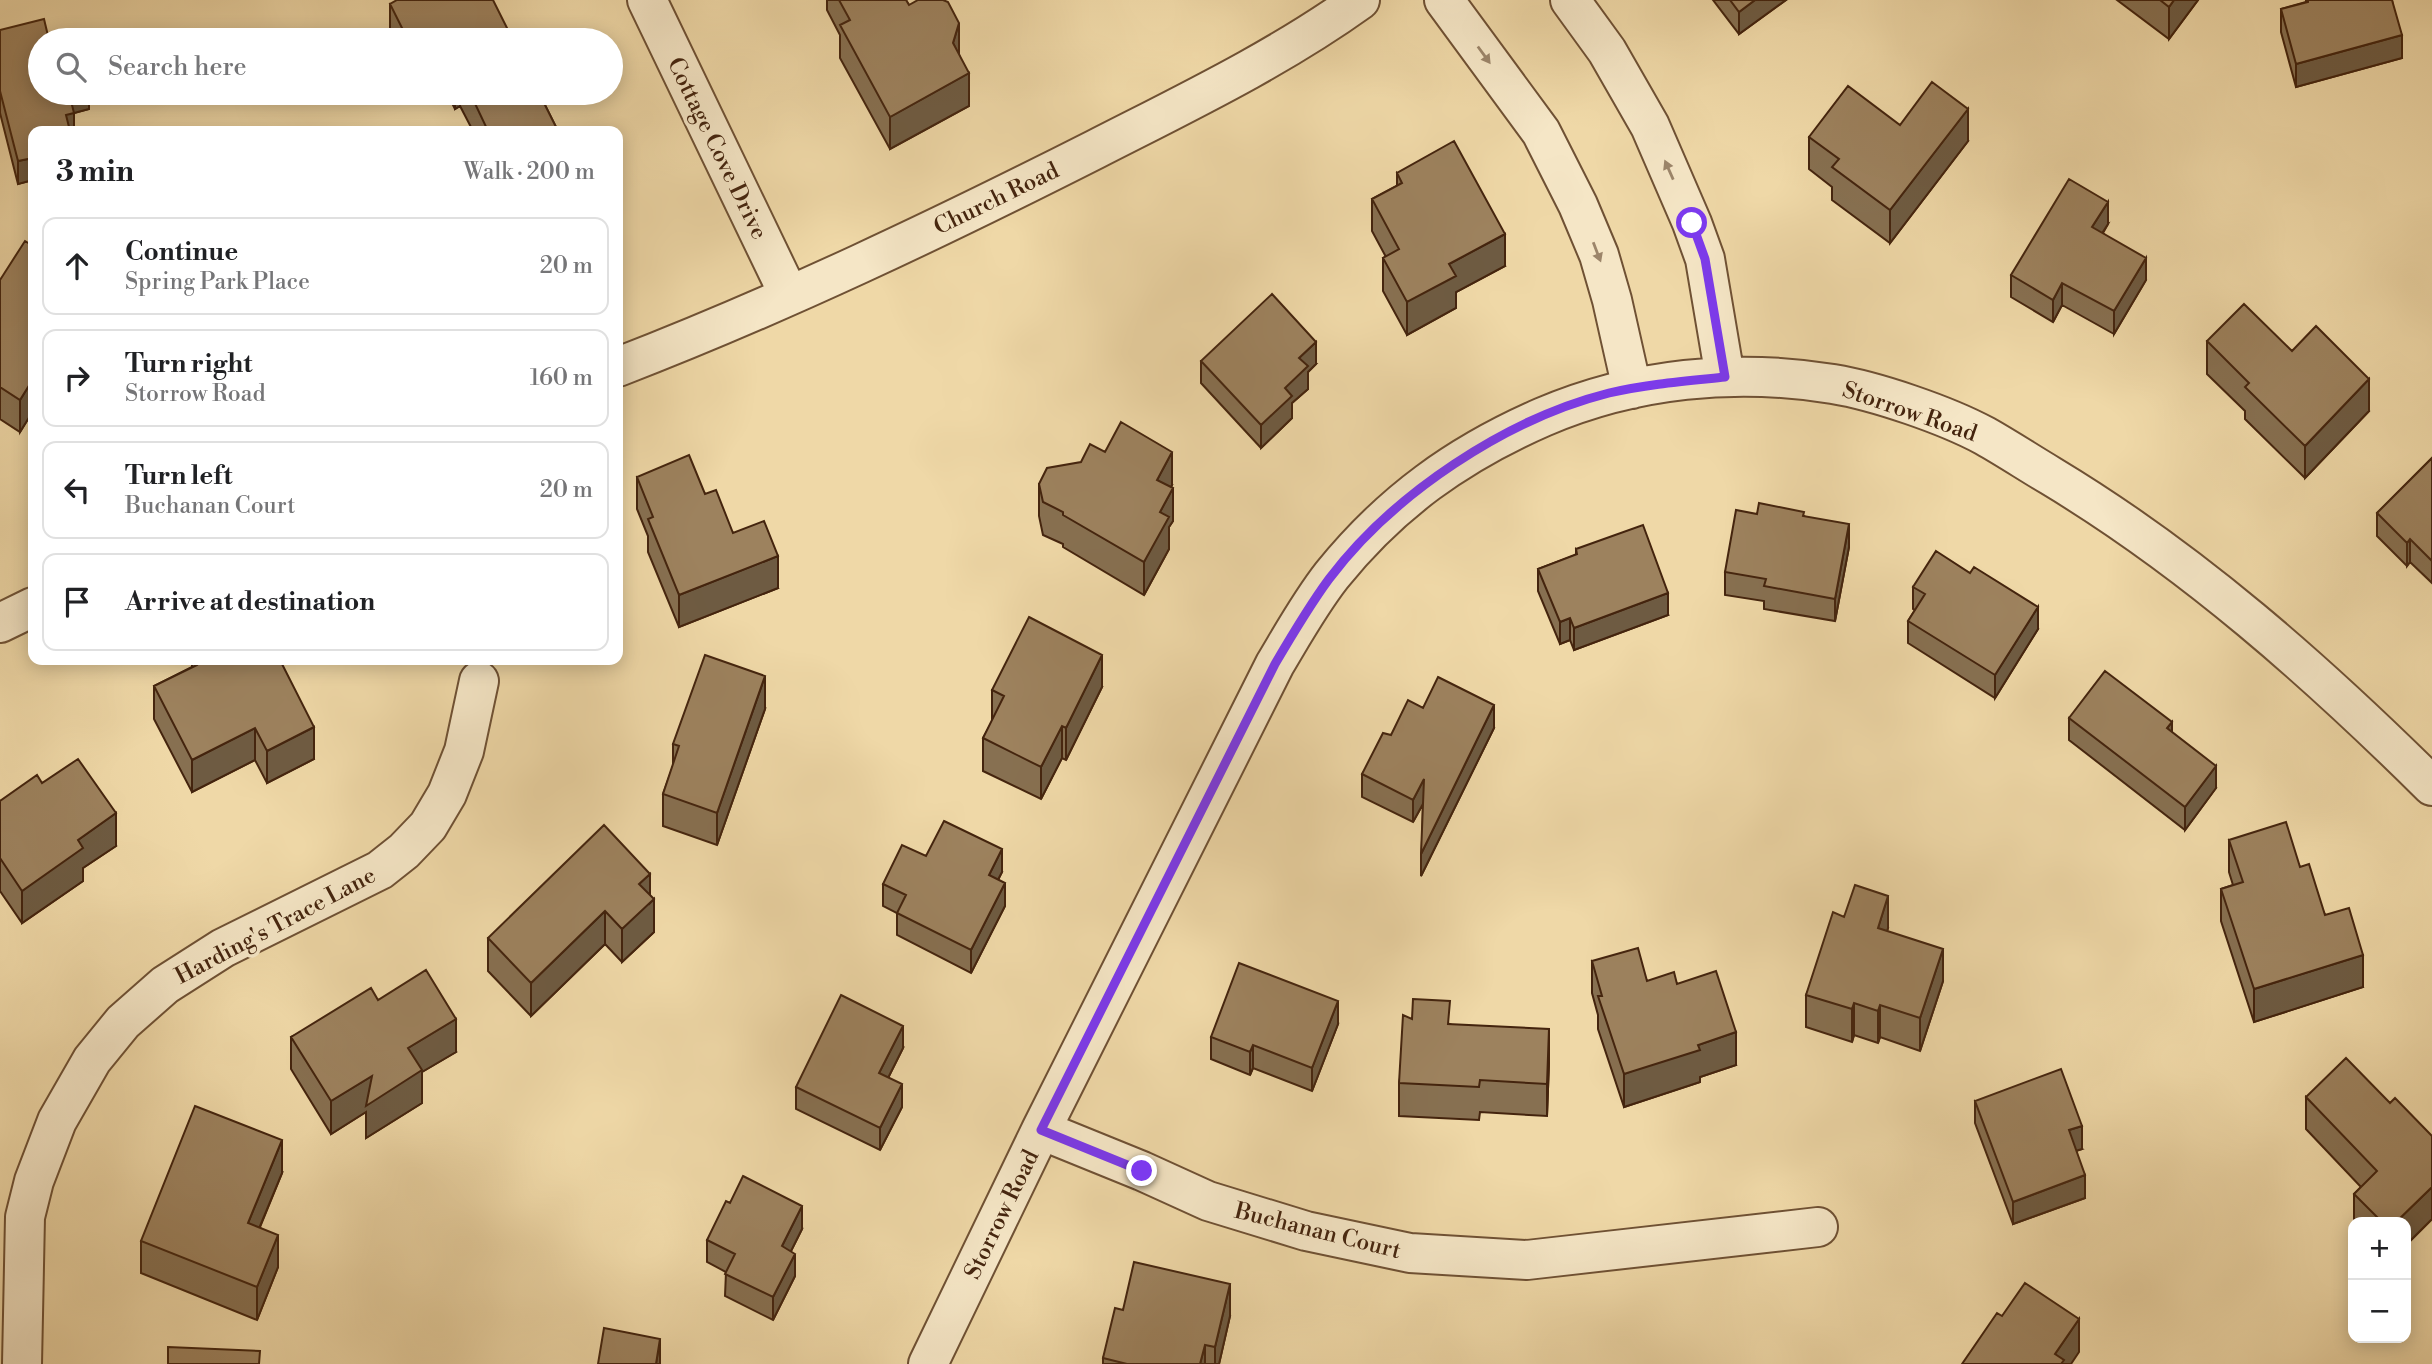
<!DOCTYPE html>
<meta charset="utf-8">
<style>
:root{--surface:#fff;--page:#f2f2f2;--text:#202124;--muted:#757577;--line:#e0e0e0}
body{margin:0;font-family:"Libre Bodoni",serif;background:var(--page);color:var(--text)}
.controls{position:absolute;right:21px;bottom:21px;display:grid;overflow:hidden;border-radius:14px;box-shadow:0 4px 18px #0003}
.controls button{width:63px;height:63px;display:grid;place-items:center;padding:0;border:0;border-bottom:2px solid var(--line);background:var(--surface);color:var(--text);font:35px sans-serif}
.stop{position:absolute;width:21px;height:21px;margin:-16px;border:5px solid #7c3aed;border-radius:50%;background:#fff}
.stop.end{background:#7c3aed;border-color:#fff;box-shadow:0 2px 7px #0008}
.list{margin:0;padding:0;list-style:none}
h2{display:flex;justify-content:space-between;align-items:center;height:91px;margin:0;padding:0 28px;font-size:30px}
h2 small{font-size:23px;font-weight:400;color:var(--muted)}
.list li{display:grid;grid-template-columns:46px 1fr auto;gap:21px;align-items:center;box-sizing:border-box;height:98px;margin:0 14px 14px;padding:0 14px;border:2px solid var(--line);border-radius:14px}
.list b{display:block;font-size:26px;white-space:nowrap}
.list p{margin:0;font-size:23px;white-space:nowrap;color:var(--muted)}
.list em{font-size:23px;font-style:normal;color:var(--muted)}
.icon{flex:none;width:38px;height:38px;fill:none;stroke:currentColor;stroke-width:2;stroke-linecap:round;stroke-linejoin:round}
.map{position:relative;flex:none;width:2432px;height:1364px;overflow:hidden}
.search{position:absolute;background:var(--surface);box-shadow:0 4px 18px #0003;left:28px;top:28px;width:595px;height:77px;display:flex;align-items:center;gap:18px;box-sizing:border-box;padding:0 24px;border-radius:38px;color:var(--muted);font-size:26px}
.panel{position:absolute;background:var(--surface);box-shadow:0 4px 18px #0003;left:28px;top:126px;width:595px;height:539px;border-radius:14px}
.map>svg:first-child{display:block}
</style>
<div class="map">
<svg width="2432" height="1364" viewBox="0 0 2432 1364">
<rect width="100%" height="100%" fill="#efd8a7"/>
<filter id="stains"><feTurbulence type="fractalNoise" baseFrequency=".00286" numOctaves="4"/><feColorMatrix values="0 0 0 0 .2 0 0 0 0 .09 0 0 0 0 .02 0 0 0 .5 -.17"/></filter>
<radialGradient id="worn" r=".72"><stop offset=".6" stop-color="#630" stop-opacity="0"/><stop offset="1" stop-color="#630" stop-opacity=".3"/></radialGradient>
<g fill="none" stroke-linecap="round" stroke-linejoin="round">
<g stroke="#6f5134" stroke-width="42">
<path id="minor" d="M647 0 789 295
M1444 0 1541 132 1578 205 1599 255 1612 300 1632 389
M1570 0 1607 51 1650 126 1692 223 1705 259 1725 377
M618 367C781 304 940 228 1096 149 1186 103 1278 59 1360 0
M0 623 33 607
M1041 1130 1142 1171 1208 1201 1306 1231 1410 1253 1527 1260 1818 1227
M22 1364 25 1217 34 1181 57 1121 92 1060 123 1022 165 985 223 948 380 870 404 851 428 826 447 794 464 751 479 681
M928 1364 1041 1130 1275 664C1293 634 1310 603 1332 575 1391 502 1458 454 1543 417 1634 378 1735 368 1833 384 1876 391 1946 415 1985 436 2008 449 2029 463 2051 476 2192 561 2316 671 2432 786"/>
</g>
<use href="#minor" stroke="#f5e6c6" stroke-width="38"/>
</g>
<path fill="#877051" stroke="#44240e" stroke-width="2" d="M827 0H906L909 5 959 54 969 106 890 149 840 58V35L827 10Z
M1713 0H1786L1739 34Z
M2117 0H2198L2169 39Z
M2306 0H2392L2402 58 2296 87 2281 32V9L2306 2Z
M390 4 513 40H392L390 36Z
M0 30 40 40 89 93V109L74 113V131H33V180L18 184 0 113Z
M447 93H539L558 131H473L460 106 455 109Z
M1900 125 1968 141 1890 243 1832 200V187L1809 169V137Z
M1397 173 1505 266 1456 292V308L1407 335 1383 291V258L1386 257 1372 231V199L1397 186Z
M2108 224 2103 233 2146 280 2114 334 2062 305 2053 322 2011 297V275Z
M33 246V411L20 432 0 419V280Z
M2207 341 2292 351 2369 411 2305 478 2245 419V411L2207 374Z
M1201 361 1316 364 1308 372V389L1292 403V418L1261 448 1201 383Z
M2432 458V583L2410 562 2407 566 2377 536V513Z
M637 477 705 494 733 533 778 588 679 627 648 552V536L637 509Z
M1039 484 1172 485 1171 487 1173 521 1169 527V549L1144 595 1063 547V544L1043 535 1039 516Z
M1757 514 1804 516 1849 547 1835 621 1764 609V601L1725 595V572Z
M1576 549 1668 615 1574 650 1570 640 1560 644 1538 591V569L1576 555Z
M1913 587 2038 629 1995 698 1908 643V621L1915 610 1913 609Z
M192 660H280L314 759 267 783 255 760 192 792 154 719V686L192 667Z
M1102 687 1066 760 1062 758 1041 799 983 771V738L992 722V690Z
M1423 708 1494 728 1421 876 1423 804 1413 822 1362 797V774L1391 735Z
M765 709 717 845 663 826V794L673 766V744Z
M2069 718 2216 788 2185 830 2069 740Z
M42 783 116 846 83 868V881L22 923 0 891V801Z
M2229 840 2300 867 2363 987 2254 1022 2221 921V889L2233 885 2229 872Z
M926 856 1002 872 998 880 1005 906 971 973 897 935V913L883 906V884Z
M650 895 654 932 622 962 605 944 531 1016 488 971V938Z
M1844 917 1888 928 1887 931 1943 981 1920 1051 1880 1037 1878 1043 1854 1035 1852 1042 1806 1027V995Z
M1592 961 1647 981 1677 984 1736 1065 1700 1077V1082L1624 1107 1598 1029V1015L1592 993Z
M378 1000 456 1052 422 1072V1103L366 1138V1112L331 1134 291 1069V1037Z
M1412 1019 1450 1024 1549 1062 1547 1116 1480 1112 1479 1120 1399 1116V1083Z
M1338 1024 1312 1091 1253 1068 1250 1075 1211 1059V1037Z
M903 1048 888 1078 902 1107 880 1150 796 1109V1087Z
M2306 1097 2432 1219 2406 1245V1222H2354V1194L2361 1187 2306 1129Z
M1975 1101 2082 1149 2076 1151 2085 1198 2013 1224 1975 1123Z
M282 1173 260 1227 278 1267 257 1320 141 1273V1241Z
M802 1229 791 1251 795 1276 773 1320 725 1296 726 1272 707 1262V1240Z
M1123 1310 1230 1316 1219 1364H1103V1358Z"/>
<path fill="#6e5b42" stroke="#44240e" stroke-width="2" d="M1755 0H1786L1739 34V12Z
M2174 0H2198L2169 39V7Z
M959 23V56L953 43Z
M2402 35V58L2296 87V64Z
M969 73V106L890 149V117Z
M69 93H89V109L74 113V131H66V115Z
M455 93H460V106L455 109Z
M1968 109V141L1890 243V210Z
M33 158V180L18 184V161Z
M2108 202V224L2092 249V227Z
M1505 234V266L1456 292V308L1407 335V302L1449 264Z
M2146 258V280L2114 334V311Z
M2062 283V305L2053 322V300Z
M1316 342V364L1308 372V389L1292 403V418L1261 448V425L1285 388 1299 358Z
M33 379V411L20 432V400Z
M2369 379V411L2305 478V446Z
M1172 452V485L1157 512V480Z
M1173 488V521L1169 527V549L1144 595V562L1160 512Z
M1849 524V547L1835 621V599Z
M2410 539V562L2407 566V543Z
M778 556V588L679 627V595Z
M1668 593V615L1574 650V628Z
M2038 607V629L1995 698V675Z
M1570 618V640L1560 644V622Z
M1102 655V687L1066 760V728Z
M765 676V709L717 845V813Z
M1494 705V728L1421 876V854Z
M2172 722V744L2167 728Z
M1062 726V758L1041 799V767Z
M314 727V759L267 783V751Z
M255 728V760L192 792V760Z
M2216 766V788L2185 830V807Z
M1424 779V802L1413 822V800Z
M116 813V846L83 868V881L22 923V891L78 840Z
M1002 849V872L989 897V875Z
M650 874V903L654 899V932L622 962V929L639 884Z
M1005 883V906L971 973V950Z
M1888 896V928L1878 960V928Z
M605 911V944L531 1016V983Z
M1943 949V981L1920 1051V1018Z
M2363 955V987L2254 1022V989Z
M1338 1001V1024L1312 1091V1068Z
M1854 1003V1035L1852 1042V1009Z
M1880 1005V1037L1878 1043V1011Z
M456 1019V1052L422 1072V1103L366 1138V1112L331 1134V1101L372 1076 408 1048Z
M903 1026V1048L879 1096V1073Z
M1549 1029V1062L1547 1116V1084Z
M1736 1032V1065L1700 1077V1082L1624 1107V1074L1698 1045Z
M1253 1045V1068L1250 1075V1052Z
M902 1084V1107L880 1150V1128Z
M2082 1126V1149L2069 1153V1130Z
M282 1140V1173L248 1255V1223Z
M2085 1175V1198L2013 1224V1202Z
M2432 1187V1219L2406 1245V1222H2396Z
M802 1206V1229L782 1269V1246Z
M278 1235V1267L257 1320V1287Z
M795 1254V1276L773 1320V1297Z
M1230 1284V1316L1219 1364H1215V1347Z
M2079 1319V1352L2071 1364H2055V1354Z
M660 1339V1364H656Z
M1205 1345V1364H1200Z"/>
<path fill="#9d825e" stroke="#44240e" stroke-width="2" d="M397 0H493L513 40H437L435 36 426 40H408L390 4Z
M839 0H906L909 5 918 0H943L948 2 959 23 953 43 969 73 890 117 840 25 850 20Z
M1730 0H1755L1739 12Z
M2160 0H2174L2169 7Z
M2308 0H2392L2402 35 2296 64 2281 9 2308 2Z
M44 19 49 40H40V93H69L74 113 66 115 70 131H33V158L18 161 0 91V30Z
M1932 82 1968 109 1890 210 1832 167 1839 159 1809 137 1848 86 1900 125Z
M470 93H539L558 131H488Z
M1454 141 1505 234 1449 264 1456 276 1407 302 1383 258 1399 249 1372 199 1402 183 1397 173Z
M2069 179 2108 202 2092 227 2146 258 2114 311 2062 283 2053 300 2011 275Z
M25 241 33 246V379L20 400 0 387V280Z
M1272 294 1316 342 1299 358 1308 366 1285 388 1292 396 1261 425 1201 361Z
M2244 304 2292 351 2316 326 2369 379 2305 446 2245 387 2249 383 2207 341Z
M1121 422 1172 452 1157 480 1173 488 1160 512 1169 517 1144 562 1063 515V512L1043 502 1039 484 1047 468 1081 462 1090 444 1105 452Z
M689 455 705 494 716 490 733 533 764 521 778 556 679 595 648 519 653 517 637 477Z
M2432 458V561L2410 539 2407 543 2377 513Z
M1759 503 1804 512 1803 516 1849 524 1835 599 1764 586 1766 579 1725 572 1736 510 1757 514Z
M1643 525 1668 593 1574 628 1570 618 1560 622 1538 569 1577 554 1576 549Z
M1936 551 1970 573 1974 567 2038 607 1995 675 1908 621 1925 594 1913 587Z
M1029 617 1102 655 1066 728 1062 726 1041 767 983 738 1004 696 992 690Z
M705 655 765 676 717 813 663 794 679 746 673 744Z
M195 660H280L314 727 267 751 255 728 192 760 154 686 197 665Z
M2105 671 2172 722 2167 728 2216 766 2185 807 2069 718Z
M1438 677 1494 705 1421 854 1424 779 1413 800 1362 774 1383 733 1391 735 1408 700 1423 708Z
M78 759 116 813 78 840 83 848 22 891 0 858V801L37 775 42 783Z
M944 821 1002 849 989 875 1005 883 971 950 897 913 906 895 883 884 902 845 926 856Z
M2286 822 2300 867 2309 864 2325 915 2349 908 2363 955 2254 989 2221 889 2243 882 2229 840Z
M604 825 650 874 639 884 654 899 622 929 605 911 531 983 488 938Z
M1855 885 1888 896 1878 928 1943 949 1920 1018 1880 1005 1878 1011 1854 1003 1852 1009 1806 995 1833 912 1844 917Z
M1638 948 1647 981 1674 972 1677 984 1716 971 1736 1032 1698 1045 1700 1050 1624 1074 1598 996H1602L1592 961Z
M1239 963 1338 1001 1312 1068 1253 1045 1250 1052 1211 1037Z
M426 970 456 1019 408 1048 422 1070 366 1106 372 1076 331 1101 291 1037 371 988 378 1000Z
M841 995 903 1026 879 1073 902 1084 880 1128 796 1087Z
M1413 999 1450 1001 1448 1024 1549 1029 1547 1084 1480 1080 1479 1087 1399 1083 1403 1015 1412 1019Z
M2346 1058 2390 1103 2395 1098 2432 1136V1187L2396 1222H2382L2354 1194 2377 1171 2306 1097Z
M2061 1069 2082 1126 2069 1130 2085 1175 2013 1202 1975 1101Z
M195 1106 282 1140 248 1223 278 1235 257 1287 141 1241Z
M743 1176 802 1206 782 1246 795 1254 773 1297 725 1274 735 1254 707 1240 726 1201 730 1203Z
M1134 1262 1230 1284 1215 1347 1205 1345 1200 1364H1127L1103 1358 1115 1308 1123 1310Z
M2025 1283 2079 1319 2055 1354 2064 1360 2061 1364H1962L1997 1313 2002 1316Z
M604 1328 660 1339 656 1364H598Z
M168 1347 260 1351 259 1364H168Z"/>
<defs><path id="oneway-solid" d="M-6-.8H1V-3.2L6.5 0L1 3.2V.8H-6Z" transform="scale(1.75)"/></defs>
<g fill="#9c856a">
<use href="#oneway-solid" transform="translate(1484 55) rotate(54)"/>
<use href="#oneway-solid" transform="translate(1669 170) rotate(-114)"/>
<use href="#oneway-solid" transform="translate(1597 252) rotate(69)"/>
</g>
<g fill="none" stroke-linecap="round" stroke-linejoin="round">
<path stroke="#7c3aed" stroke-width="9" d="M1142 1171 1041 1130 1275 664C1292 635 1309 606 1329 579 1393 494 1506 419 1609 393 1647 384 1686 381 1725 377L1705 259 1692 223"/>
</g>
<g text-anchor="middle" stroke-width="7" stroke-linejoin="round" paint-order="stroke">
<g font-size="23" fill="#44240e" stroke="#f5e6c6">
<text transform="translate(718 148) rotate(64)" y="8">Cottage Cove Drive</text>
<text transform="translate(996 198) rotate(-26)" y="8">Church Road</text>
<text transform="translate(1910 411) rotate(19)" y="8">Storrow Road</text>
<text transform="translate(275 925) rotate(-28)" y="8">Harding's Trace Lane</text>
<text transform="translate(1001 1214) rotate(-64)" y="8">Storrow Road</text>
<text transform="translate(1318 1230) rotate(14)" y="8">Buchanan Court</text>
</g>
</g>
<rect width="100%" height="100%" filter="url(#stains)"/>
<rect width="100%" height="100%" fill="url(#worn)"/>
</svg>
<div class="controls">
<button>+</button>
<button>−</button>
</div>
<div class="stop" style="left:1692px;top:223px"></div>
<div class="stop end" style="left:1142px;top:1171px"></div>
<div class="search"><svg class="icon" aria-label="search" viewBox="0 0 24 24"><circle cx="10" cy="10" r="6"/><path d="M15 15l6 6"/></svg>Search here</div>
<section class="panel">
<h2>3 min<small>Walk · 200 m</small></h2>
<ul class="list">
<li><svg class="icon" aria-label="ahead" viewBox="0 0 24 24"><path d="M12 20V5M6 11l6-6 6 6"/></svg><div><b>Continue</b><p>Spring Park Place</p></div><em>20 m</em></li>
<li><svg class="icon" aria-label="right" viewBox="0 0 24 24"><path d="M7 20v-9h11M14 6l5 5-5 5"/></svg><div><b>Turn right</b><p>Storrow Road</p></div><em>160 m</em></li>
<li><svg class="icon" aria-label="left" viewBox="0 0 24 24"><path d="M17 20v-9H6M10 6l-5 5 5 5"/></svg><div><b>Turn left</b><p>Buchanan Court</p></div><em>20 m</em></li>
<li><svg class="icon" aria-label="arrive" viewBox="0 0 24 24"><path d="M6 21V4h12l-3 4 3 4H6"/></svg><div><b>Arrive at destination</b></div></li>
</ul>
</section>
</div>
